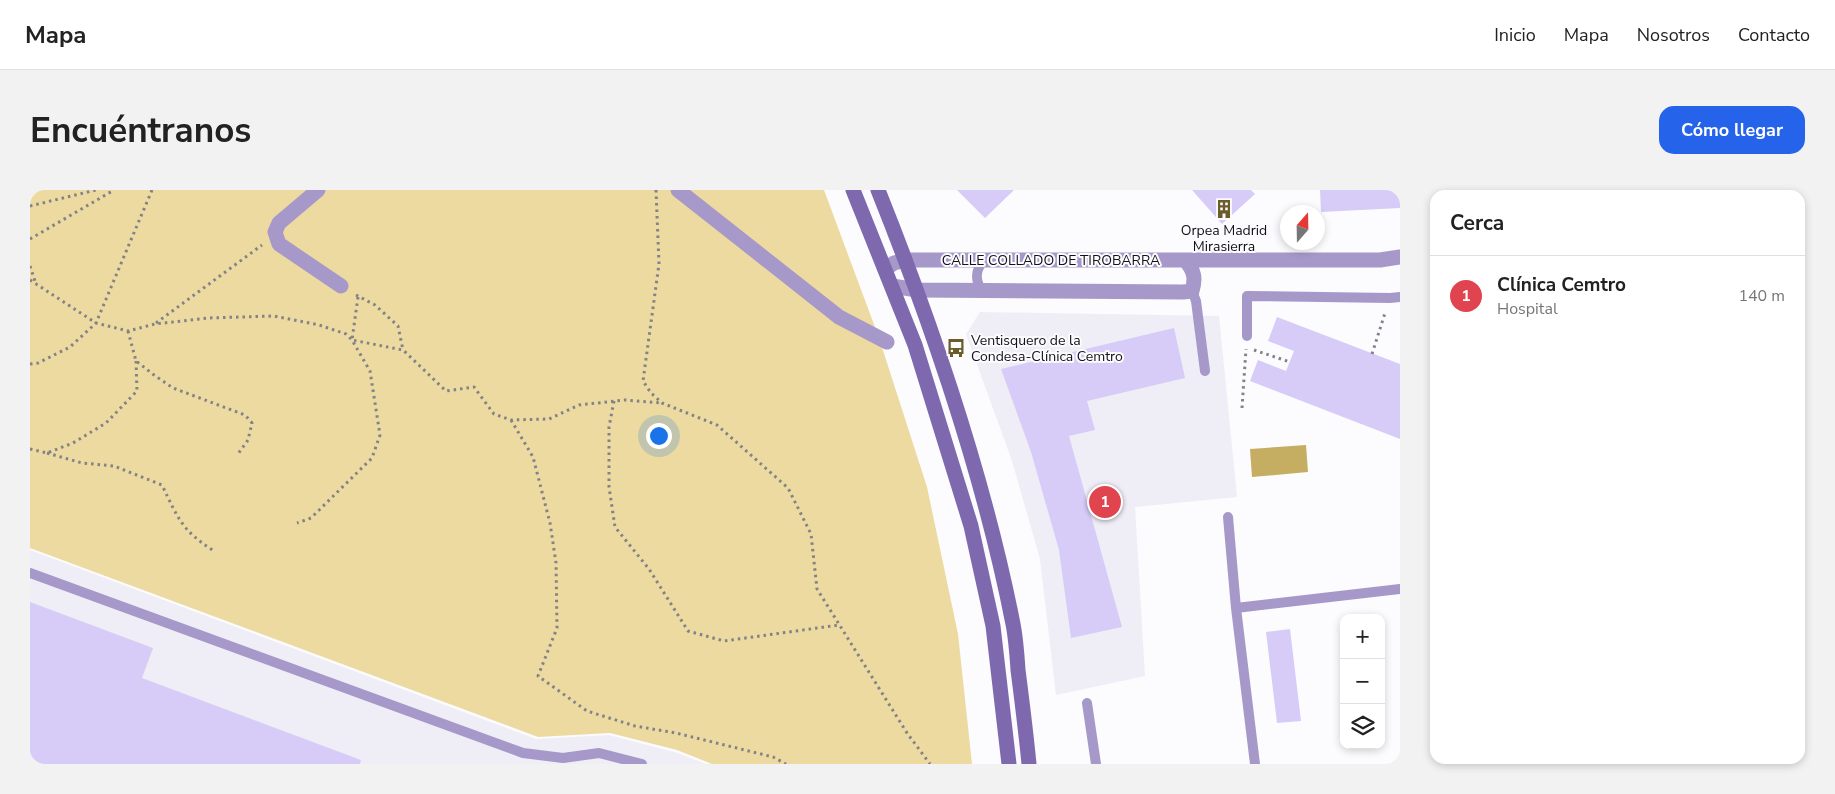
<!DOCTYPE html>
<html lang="es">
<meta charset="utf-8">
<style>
:root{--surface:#fff;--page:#f2f2f2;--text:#222;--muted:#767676;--line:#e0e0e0;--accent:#2563eb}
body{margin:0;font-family:"Nunito Sans",sans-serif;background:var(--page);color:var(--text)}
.controls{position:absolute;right:15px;bottom:15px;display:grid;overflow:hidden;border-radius:10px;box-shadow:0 2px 8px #0003}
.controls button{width:45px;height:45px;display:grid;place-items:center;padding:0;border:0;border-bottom:1px solid var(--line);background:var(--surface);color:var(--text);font:25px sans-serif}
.compass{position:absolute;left:1250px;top:15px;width:45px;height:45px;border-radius:50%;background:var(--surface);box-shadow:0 2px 8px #0003;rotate:20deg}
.you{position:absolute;left:628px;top:245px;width:18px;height:18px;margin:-12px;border:4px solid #fff;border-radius:50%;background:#1a73e8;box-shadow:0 0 0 8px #1a73e833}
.badge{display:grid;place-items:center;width:32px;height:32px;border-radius:50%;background:var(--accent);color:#fff;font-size:16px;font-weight:700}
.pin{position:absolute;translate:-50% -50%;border:2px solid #fff;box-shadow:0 1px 5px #0006}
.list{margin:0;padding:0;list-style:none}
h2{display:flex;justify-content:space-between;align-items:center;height:65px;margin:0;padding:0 20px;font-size:21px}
h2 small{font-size:16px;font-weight:400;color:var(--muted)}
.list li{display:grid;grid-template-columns:32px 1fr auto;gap:15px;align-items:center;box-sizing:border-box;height:80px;padding:0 20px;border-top:1px solid var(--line)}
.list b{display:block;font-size:19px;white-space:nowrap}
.list p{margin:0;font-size:16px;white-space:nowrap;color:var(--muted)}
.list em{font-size:16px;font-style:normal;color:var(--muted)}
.icon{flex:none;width:28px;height:28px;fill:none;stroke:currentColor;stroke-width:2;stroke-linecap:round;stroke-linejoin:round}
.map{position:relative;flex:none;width:1370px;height:574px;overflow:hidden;border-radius:15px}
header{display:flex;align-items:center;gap:30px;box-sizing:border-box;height:70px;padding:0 25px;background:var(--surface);border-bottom:1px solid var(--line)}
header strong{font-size:24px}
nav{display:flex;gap:28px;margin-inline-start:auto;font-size:18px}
.intro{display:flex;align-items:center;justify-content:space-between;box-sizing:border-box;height:120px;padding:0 30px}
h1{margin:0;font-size:35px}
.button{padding:12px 22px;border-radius:15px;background:var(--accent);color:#fff;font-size:18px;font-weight:700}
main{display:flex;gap:30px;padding:0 30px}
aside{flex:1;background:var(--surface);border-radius:15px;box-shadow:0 2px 8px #0003}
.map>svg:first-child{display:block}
</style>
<header>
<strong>Mapa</strong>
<nav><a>Inicio</a><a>Mapa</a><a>Nosotros</a><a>Contacto</a></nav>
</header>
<div class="intro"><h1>Encuéntranos</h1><a class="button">Cómo llegar</a></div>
<main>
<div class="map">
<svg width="1370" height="574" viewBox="0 0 1370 574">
<rect width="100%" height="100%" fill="#fcfbfe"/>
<path fill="#efedf6" d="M950 122 1189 126 1207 307 1105 317 1115 486 1026 505 1010 369 982 271 936 144Z
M0 360 506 549 579 545 648 563 676 574H0Z"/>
<path fill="#ecdaa0" d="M0 0H794L849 148 897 297 928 444 942 574H682L647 560 580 543 508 547 0 358Z"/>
<path fill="#c5ae62" d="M1276 255 1278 282 1222 287 1220 259Z"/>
<path fill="#d7ccf7" d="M927 0H984L955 28Z
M1162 0H1221L1225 4 1192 34Z
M1290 0H1370V18L1291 22Z
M1247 127 1370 174V249L1220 191 1228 170 1256 181 1264 161 1238 151Z
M1144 138 1155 188 1057 211 1065 240 1039 246 1092 437 1041 448 1029 360 1001 262 971 179Z
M0 412 123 458 112 488 331 570 330 574H0Z
M1260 439 1271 531 1247 533 1236 442Z"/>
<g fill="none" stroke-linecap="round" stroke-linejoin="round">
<path stroke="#838287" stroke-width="3" stroke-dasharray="2.5 4" stroke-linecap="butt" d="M626 0 629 74 613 191 621 203 632 213 687 235 758 298 781 344 787 399 877 543 900 574
M0 16 66 0
M0 49 84 0
M0 76 6 94
M0 90 66 133 98 141 125 134 178 128 244 126 289 135 316 144 322 150 340 181 350 245 342 268 281 328 267 333
M326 105 345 115 368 136 373 160
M328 107 322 150 373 160 416 201 444 197 464 224 481 230 519 229 549 215 595 210 632 213
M126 133 232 55
M98 141 106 171 124 185 143 198 215 225 222 233 218 250 208 264
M1224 160 1260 172
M1342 164 1355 123
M0 174 8 173 40 157 66 133 122 0
M584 211 579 237V297L585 337 619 379 658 441 694 451 809 435
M1212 218 1216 159
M481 230 503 267 520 333 526 373 527 438 508 486 557 521 605 536 646 543 743 567 756 574
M0 259 17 263 43 253 76 233 107 201 106 171
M17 263 52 273 84 276 132 295C148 328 151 340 184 361"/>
<path stroke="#a699ca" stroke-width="10" d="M951 100C945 89 945 80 954 70
M1162 101 1166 111 1175 181
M1217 146V106L1360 108 1370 107
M1198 327 1206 418 1225 574
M0 383 493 563 533 568 569 563 612 574
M1206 418 1370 399
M1057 513 1066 574"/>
<path stroke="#a699ca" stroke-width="15" d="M288 0 249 33 245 42 249 54 311 96
M648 0 809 127 857 152
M855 79 864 73 876 70H1350L1370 67
M862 96 887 100 1153 102 1162 101C1166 88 1164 81 1156 71"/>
<path stroke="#7e69af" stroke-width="15" d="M823 0 885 155 941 336 963 436 979 574
M848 0C904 140 954 286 983 434 986 449 987 465 988 480 992 511 996 543 999 574"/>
</g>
<defs>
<g id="building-bare" transform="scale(1.5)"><path d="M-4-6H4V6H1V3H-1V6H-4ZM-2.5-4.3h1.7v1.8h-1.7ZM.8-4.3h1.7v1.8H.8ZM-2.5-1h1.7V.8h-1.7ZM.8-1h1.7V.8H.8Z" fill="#6c5c2a" stroke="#fcfbfe" stroke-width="2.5" paint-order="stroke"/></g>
<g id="bus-bare" transform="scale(1.5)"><path d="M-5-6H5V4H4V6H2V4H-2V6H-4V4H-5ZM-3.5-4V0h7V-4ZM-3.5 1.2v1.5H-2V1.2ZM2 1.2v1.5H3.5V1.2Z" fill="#6c5c2a" stroke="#fcfbfe" stroke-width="2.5" paint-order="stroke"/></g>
</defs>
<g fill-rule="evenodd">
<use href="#building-bare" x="1194" y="19"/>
<use href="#bus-bare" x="926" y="158"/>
</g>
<g text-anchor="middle" stroke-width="4" stroke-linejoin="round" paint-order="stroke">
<g font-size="14" fill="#131118" stroke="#fcfbfe">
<text x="1194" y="45">Orpea Madrid<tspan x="1194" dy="16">Mirasierra</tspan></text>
<text x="941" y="155" text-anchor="start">Ventisquero de la<tspan x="941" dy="16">Condesa-Clínica Cemtro</tspan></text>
</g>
<g font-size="14" fill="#131118" stroke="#fcfbfe">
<text x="1021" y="75">CALLE COLLADO DE TIROBARRA</text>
</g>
</g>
</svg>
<div class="controls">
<button>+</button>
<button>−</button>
<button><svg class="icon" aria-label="layers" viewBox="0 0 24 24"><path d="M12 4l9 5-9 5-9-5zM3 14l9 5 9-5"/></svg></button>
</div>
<svg class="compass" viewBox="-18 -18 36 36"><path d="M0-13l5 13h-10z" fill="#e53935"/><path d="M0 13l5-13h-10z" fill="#767676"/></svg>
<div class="you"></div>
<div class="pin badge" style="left:1075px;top:312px;background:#e0444e">1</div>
</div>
<aside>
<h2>Cerca<small></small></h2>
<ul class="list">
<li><span class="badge" style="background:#e0444e">1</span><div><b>Clínica Cemtro</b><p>Hospital</p></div><em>140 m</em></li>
</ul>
</aside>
</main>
